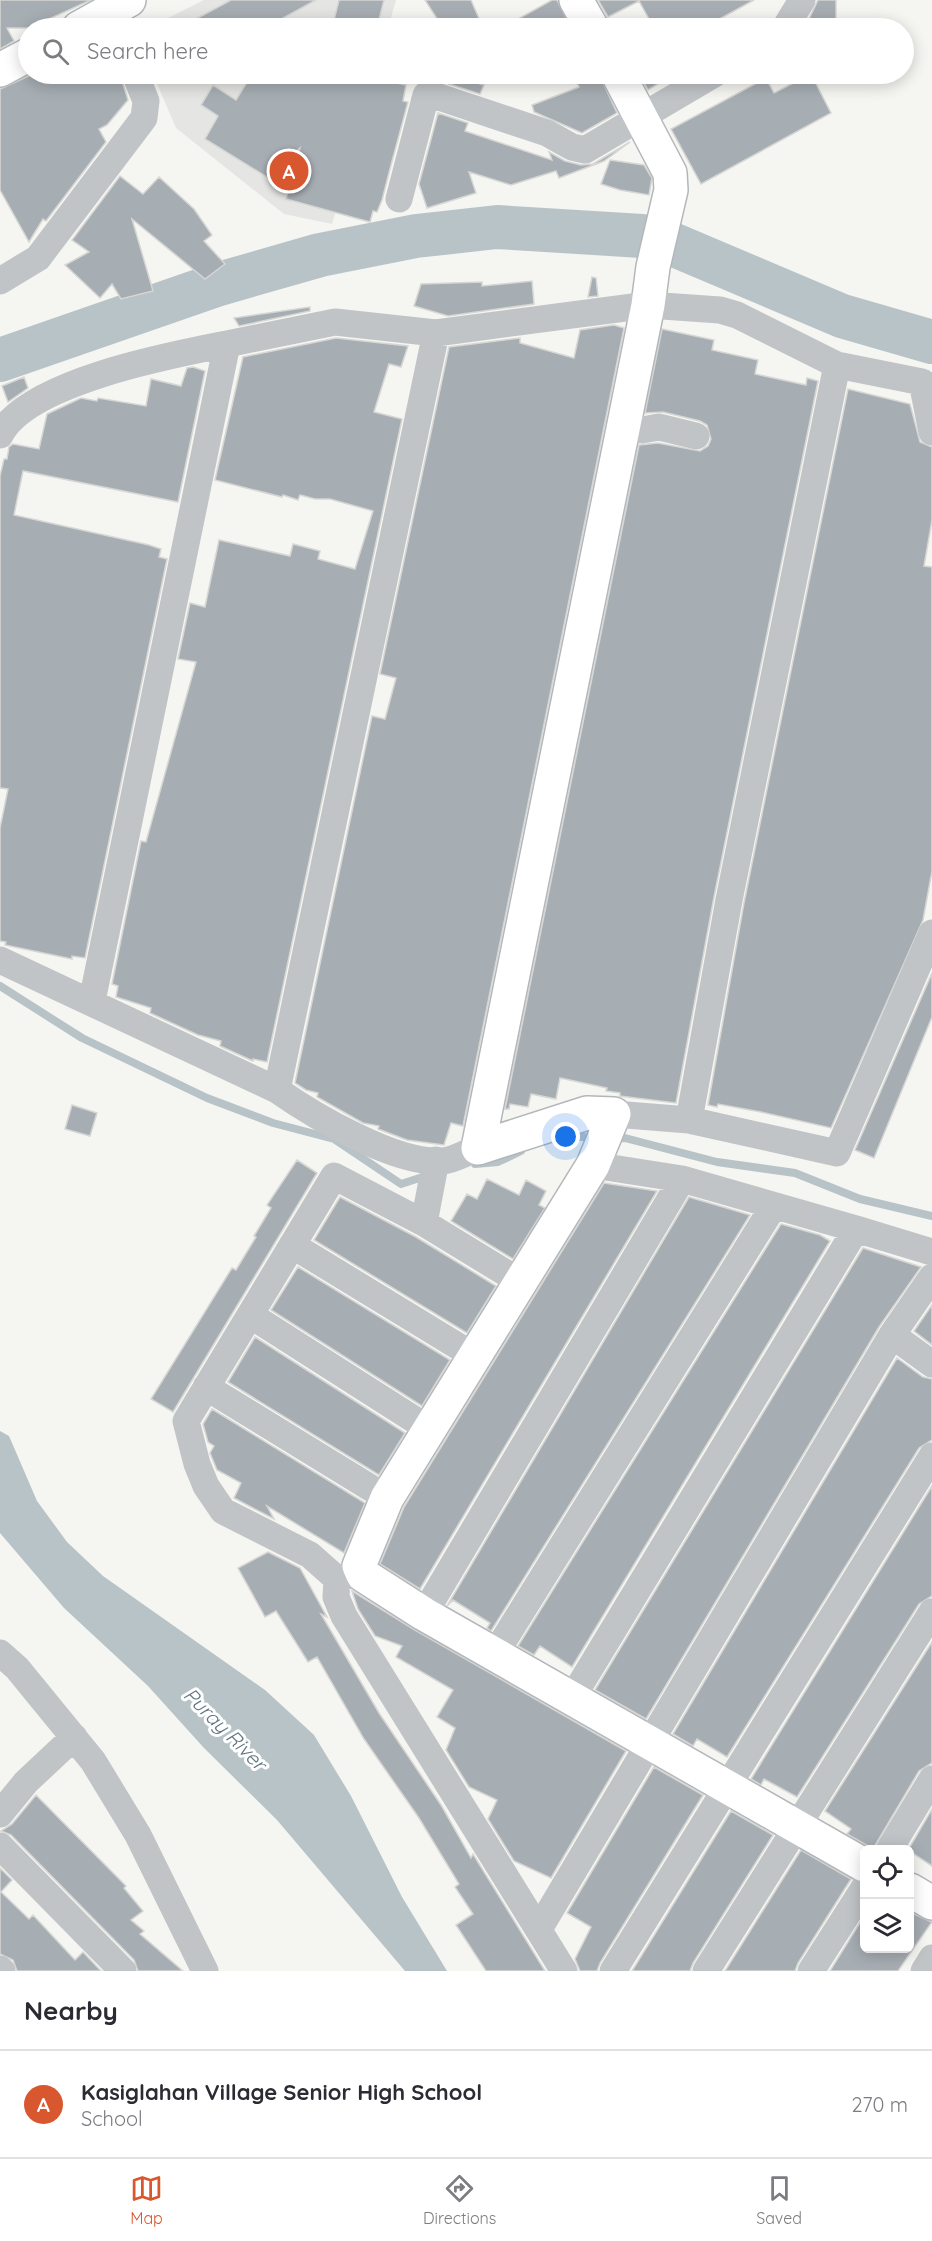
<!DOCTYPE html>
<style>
:root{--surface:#fff;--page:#f7f7f7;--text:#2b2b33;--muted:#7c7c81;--line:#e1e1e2;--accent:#d8572e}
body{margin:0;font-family:Quicksand,sans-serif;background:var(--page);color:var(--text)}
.controls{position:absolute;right:18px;bottom:18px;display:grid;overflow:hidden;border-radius:9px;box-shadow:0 3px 15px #0003}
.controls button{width:54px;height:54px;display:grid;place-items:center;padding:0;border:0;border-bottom:2px solid var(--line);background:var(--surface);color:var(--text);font:30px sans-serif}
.you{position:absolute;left:566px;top:1137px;width:21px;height:21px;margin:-15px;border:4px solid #fff;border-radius:50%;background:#1a73e8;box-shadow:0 0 0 9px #1a73e833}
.badge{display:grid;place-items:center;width:39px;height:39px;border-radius:50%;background:var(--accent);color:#fff;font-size:20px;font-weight:700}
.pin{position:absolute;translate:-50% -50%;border:3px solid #fff;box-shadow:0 2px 6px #0006}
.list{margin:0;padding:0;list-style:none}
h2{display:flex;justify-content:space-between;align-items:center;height:78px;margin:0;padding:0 24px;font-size:26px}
h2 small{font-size:20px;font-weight:400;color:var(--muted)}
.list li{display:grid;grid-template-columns:39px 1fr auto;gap:18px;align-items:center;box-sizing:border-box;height:108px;padding:0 24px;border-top:2px solid var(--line)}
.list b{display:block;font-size:22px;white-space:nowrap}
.list p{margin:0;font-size:20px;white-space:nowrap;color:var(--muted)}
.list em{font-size:20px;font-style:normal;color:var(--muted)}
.icon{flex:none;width:33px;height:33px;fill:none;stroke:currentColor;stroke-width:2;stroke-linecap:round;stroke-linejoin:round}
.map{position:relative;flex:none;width:932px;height:1971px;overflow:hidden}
.search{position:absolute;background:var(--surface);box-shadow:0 3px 15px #0003;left:18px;right:18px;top:18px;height:66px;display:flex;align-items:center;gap:15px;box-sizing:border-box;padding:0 21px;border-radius:33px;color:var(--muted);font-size:22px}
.sheet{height:186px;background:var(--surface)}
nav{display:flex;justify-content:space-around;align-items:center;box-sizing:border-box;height:84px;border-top:2px solid var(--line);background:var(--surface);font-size:16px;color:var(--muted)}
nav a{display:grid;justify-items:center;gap:3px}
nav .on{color:var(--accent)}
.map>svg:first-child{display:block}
</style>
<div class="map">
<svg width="932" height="1971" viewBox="0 0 932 1971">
<rect width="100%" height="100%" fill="#f5f5f1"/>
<path fill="#e5e6e4" d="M204 0H396L388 28H148Z
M153 74H375L332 224 284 214 176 128Z"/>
<path fill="#b8c3c7" d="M0 1431 9 1436 37 1501 67 1542 103 1576 265 1690 314 1735 351 1796 402 1897 447 1971H405L277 1820 204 1748 148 1686 64 1608 0 1533Z"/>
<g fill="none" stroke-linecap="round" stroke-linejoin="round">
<path stroke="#b8c3c7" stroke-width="8" d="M0 986 82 1038 207 1098 273 1123 334 1139 401 1184 429 1175
M558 1139 569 1136 596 1138
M611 1139 625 1138 717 1162 795 1173 860 1199 932 1216
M475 1164 498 1162 521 1151"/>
<path stroke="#b8c3c7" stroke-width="44" d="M0 360 219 284 320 255 416 236 497 227 642 236 672 244 842 316 932 342"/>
</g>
<path fill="#a7aeb3" stroke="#d6d6d4" stroke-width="1.5" d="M0 0H91L42 22 45 28H7L14 41 0 49Z
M231 0H316L265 28H179Z
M339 0H384L377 28H332Z
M425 0H471L483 28H443Z
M552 0H557L571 28H502Z
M598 0H754L703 28H654L639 1 608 17Z
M818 0H836V28H816V20L809 19Z
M33 74H120L128 100 107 125 99 129 106 142 46 221 43 219 29 242 0 190V89Z
M252 74H365L364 76 406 85 403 101 408 102 391 165 382 200 377 212 373 211 370 222 286 199 300 148 267 177 205 139 218 116 201 105 213 85 236 100Z
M573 74H599L617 113 582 133 534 112 532 105 579 87Z
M639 74H674L648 90Z
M811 74 831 113 701 184 671 129 766 78 774 93Z
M452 76 484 85 480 94 449 84Z
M438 113 468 123 465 131 552 160 549 152 565 161 581 165 593 164 630 142 604 161 559 178 556 171 511 185 469 172 476 193 427 208 419 184Z
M610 160 644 165 652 178 649 195 620 190 601 184Z
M120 176 143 194 159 177 194 209 212 235 204 241 225 264 205 279 132 219 153 291 121 299 112 284 100 298 65 265 89 252 72 240Z
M592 277 596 278 598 296 588 297Z
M532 281 534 304 448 316 414 306 421 284 482 282V286Z
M310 307V311L239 326 234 318Z
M614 325 624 328 463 1126 451 1123 444 1145 407 1140 378 1129 379 1126 363 1123 317 1097 318 1093 306 1090 295 1083 372 716 385 719 396 678 380 674 449 347 520 338V343L574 358 580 330Z
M662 329 714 340 712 350 758 360 755 374 806 385 807 378 818 381 714 897 676 1103 620 1096V1093L606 1091 607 1088 560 1078 556 1099 531 1094 528 1107 510 1104 509 1109H505L639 445 658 443 700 451 708 446 711 439 707 425 700 421 663 412 645 413Z
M336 338 408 346 401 367 389 364 374 412 402 419 267 1062 253 1059V1061L220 1046 221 1041 198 1035 150 1013 151 1008 116 997 118 986 112 984 141 841 146 842 196 662 178 659 190 603 205 607 219 540 290 556 293 544 320 551 318 559 355 569 373 511 330 499H315L300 495 298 500 283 495 282 497 215 480 243 357Z
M193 367 205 371 178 502 23 471 14 515 149 545 161 549 159 557 167 559 85 958 72 956V959L5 945 6 942 0 941V828L8 789 0 788V476L4 459H7L9 447 13 444 39 449 47 414 81 398 97 401 98 398 146 406 151 379 181 386 187 368Z
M24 377 28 388 8 402 2 386Z
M848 389 910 404 920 442 932 447V520L924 566 932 567V871L923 920 831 1128 761 1112 718 1104 717 1107 708 1105 744 903Z
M932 973V1017L874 1158 855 1150Z
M72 1105 97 1113 90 1136 65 1129Z
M297 1160 317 1173 173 1412 151 1399 232 1268 236 1270 256 1237 254 1236 271 1208 267 1205Z
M487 1179 519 1195 526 1180 546 1191 539 1205 545 1208 513 1259 451 1221 467 1194 477 1199Z
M604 1183 657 1191 420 1589 380 1564 404 1507Z
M340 1197 416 1237 496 1286 467 1333 314 1240Z
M689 1197 750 1215 491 1631 487 1628 490 1623 453 1600 447 1606Z
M781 1224 820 1235 830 1241 572 1667 540 1646 534 1655 518 1646Z
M863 1248 921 1267 879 1327 646 1719 595 1690Z
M298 1267 450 1360 422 1406 271 1310Z
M932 1305V1345L914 1331Z
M255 1337 405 1433 379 1475 228 1382Z
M897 1358 923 1377 932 1379V1440L919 1448 727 1757 697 1739 693 1746 673 1734Z
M212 1409 365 1503 344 1553 267 1506 274 1519 234 1498 241 1483 217 1470 210 1453 214 1446 208 1442 203 1424Z
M932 1486V1596L919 1604 797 1797 764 1779 761 1785 751 1779Z
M268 1552 300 1568 327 1617 321 1614 379 1713 441 1805 471 1858 473 1854 545 1971H486L456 1925 473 1914 455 1887 459 1884 419 1818 364 1739 317 1657 308 1662 276 1611 265 1617 238 1568Z
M352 1591 415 1630 626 1751 551 1878 514 1861 488 1819 497 1800 469 1787 446 1750 455 1728 437 1717 453 1690 396 1657 402 1646 375 1636 358 1609Z
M932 1642V1763L919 1771 873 1849 847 1834 851 1829 825 1811Z
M654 1767 703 1795 600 1963 597 1971H580L575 1959 591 1927 567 1913Z
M36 1795 126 1886 124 1888 143 1911 131 1920 144 1931 140 1934 183 1971H138L134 1960 11 1835 1 1831 12 1824Z
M932 1809V1866L908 1850Z
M731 1811 773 1835 693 1963 690 1971H632Z
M801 1850 851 1879 798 1963 795 1971H725Z
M0 1868 12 1880 1 1892 29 1919 33 1915 75 1960 83 1952 101 1971H17L13 1960 0 1954Z
M912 1913 932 1922 898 1971H830L864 1916V1948H909Z"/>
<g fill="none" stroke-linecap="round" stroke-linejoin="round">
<g stroke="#b3b7bb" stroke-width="36">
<path id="secondary" d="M576 0 592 28
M79 28 129 0
M0 70 28 55
M618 74 670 173 671 190 653 267 648 305 478 1148 587 1113 614 1114 593 1165 387 1498 359 1566 363 1575 424 1614 864 1865
M910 1890 932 1903"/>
</g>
<path stroke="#c0c4c7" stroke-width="27" d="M785 28 802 0
M399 199 426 95H433L547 133 572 147 585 150 714 74
M0 281 38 258 144 118 146 101 135 74
M624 425 642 430 659 427 696 436
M0 435C27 382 171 355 227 344
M0 960 277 1090C314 1116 397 1165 443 1161 454 1160 467 1152 478 1148
M92 1001 227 344 335 322 436 333 648 305 720 310 737 315 837 365 922 382 932 432
M277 1090 436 333
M614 1114 689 1120 837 1153 932 933
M689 1120 729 900 837 365
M593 1165 682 1179 856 1229
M424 1223 436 1160
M292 1245 474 1356
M250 1315 429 1429
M892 1335 932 1364
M206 1387 387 1498
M361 1572 337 1579 310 1555 223 1511 206 1486 197 1464 186 1421 334 1176 424 1223 519 1281
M337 1579 336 1597 344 1616 564 1971
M424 1614 682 1179
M0 1653 17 1668 93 1761 138 1835 205 1971
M495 1654 773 1207
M572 1698 856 1229 932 1252
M0 1814 26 1782 74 1737
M0 1846 123 1971
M889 1850 932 1779
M539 1929 892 1335 932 1277
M0 1969 2 1971
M613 1971 932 1456
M706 1971 932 1612
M811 1971 864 1888
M924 1971 932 1958"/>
<use href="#secondary" stroke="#fff" stroke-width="33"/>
</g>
<g text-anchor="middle" stroke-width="6" stroke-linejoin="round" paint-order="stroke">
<g font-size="20" font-style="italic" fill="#61767e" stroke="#fff">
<text transform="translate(225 1729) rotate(45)" y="7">Puray River</text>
</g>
</g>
</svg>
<div class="controls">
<button><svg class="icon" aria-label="locate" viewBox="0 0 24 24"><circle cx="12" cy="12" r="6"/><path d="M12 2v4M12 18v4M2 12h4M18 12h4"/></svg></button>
<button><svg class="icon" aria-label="layers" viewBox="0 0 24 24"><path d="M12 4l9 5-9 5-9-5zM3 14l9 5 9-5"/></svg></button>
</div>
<div class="you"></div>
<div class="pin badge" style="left:289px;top:171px">A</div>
<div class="search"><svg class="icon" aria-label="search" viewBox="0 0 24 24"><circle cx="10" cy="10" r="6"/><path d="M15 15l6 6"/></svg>Search here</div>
</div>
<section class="sheet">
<h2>Nearby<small></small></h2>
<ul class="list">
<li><span class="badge">A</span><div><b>Kasiglahan Village Senior High School</b><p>School</p></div><em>270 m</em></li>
</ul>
</section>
<nav>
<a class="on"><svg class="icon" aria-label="map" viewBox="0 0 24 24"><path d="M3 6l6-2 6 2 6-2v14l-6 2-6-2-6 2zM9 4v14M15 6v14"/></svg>Map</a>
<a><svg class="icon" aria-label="directions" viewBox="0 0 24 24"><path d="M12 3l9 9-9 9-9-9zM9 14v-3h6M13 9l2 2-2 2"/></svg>Directions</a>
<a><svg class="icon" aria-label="saved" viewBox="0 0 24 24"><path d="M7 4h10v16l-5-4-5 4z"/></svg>Saved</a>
</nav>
